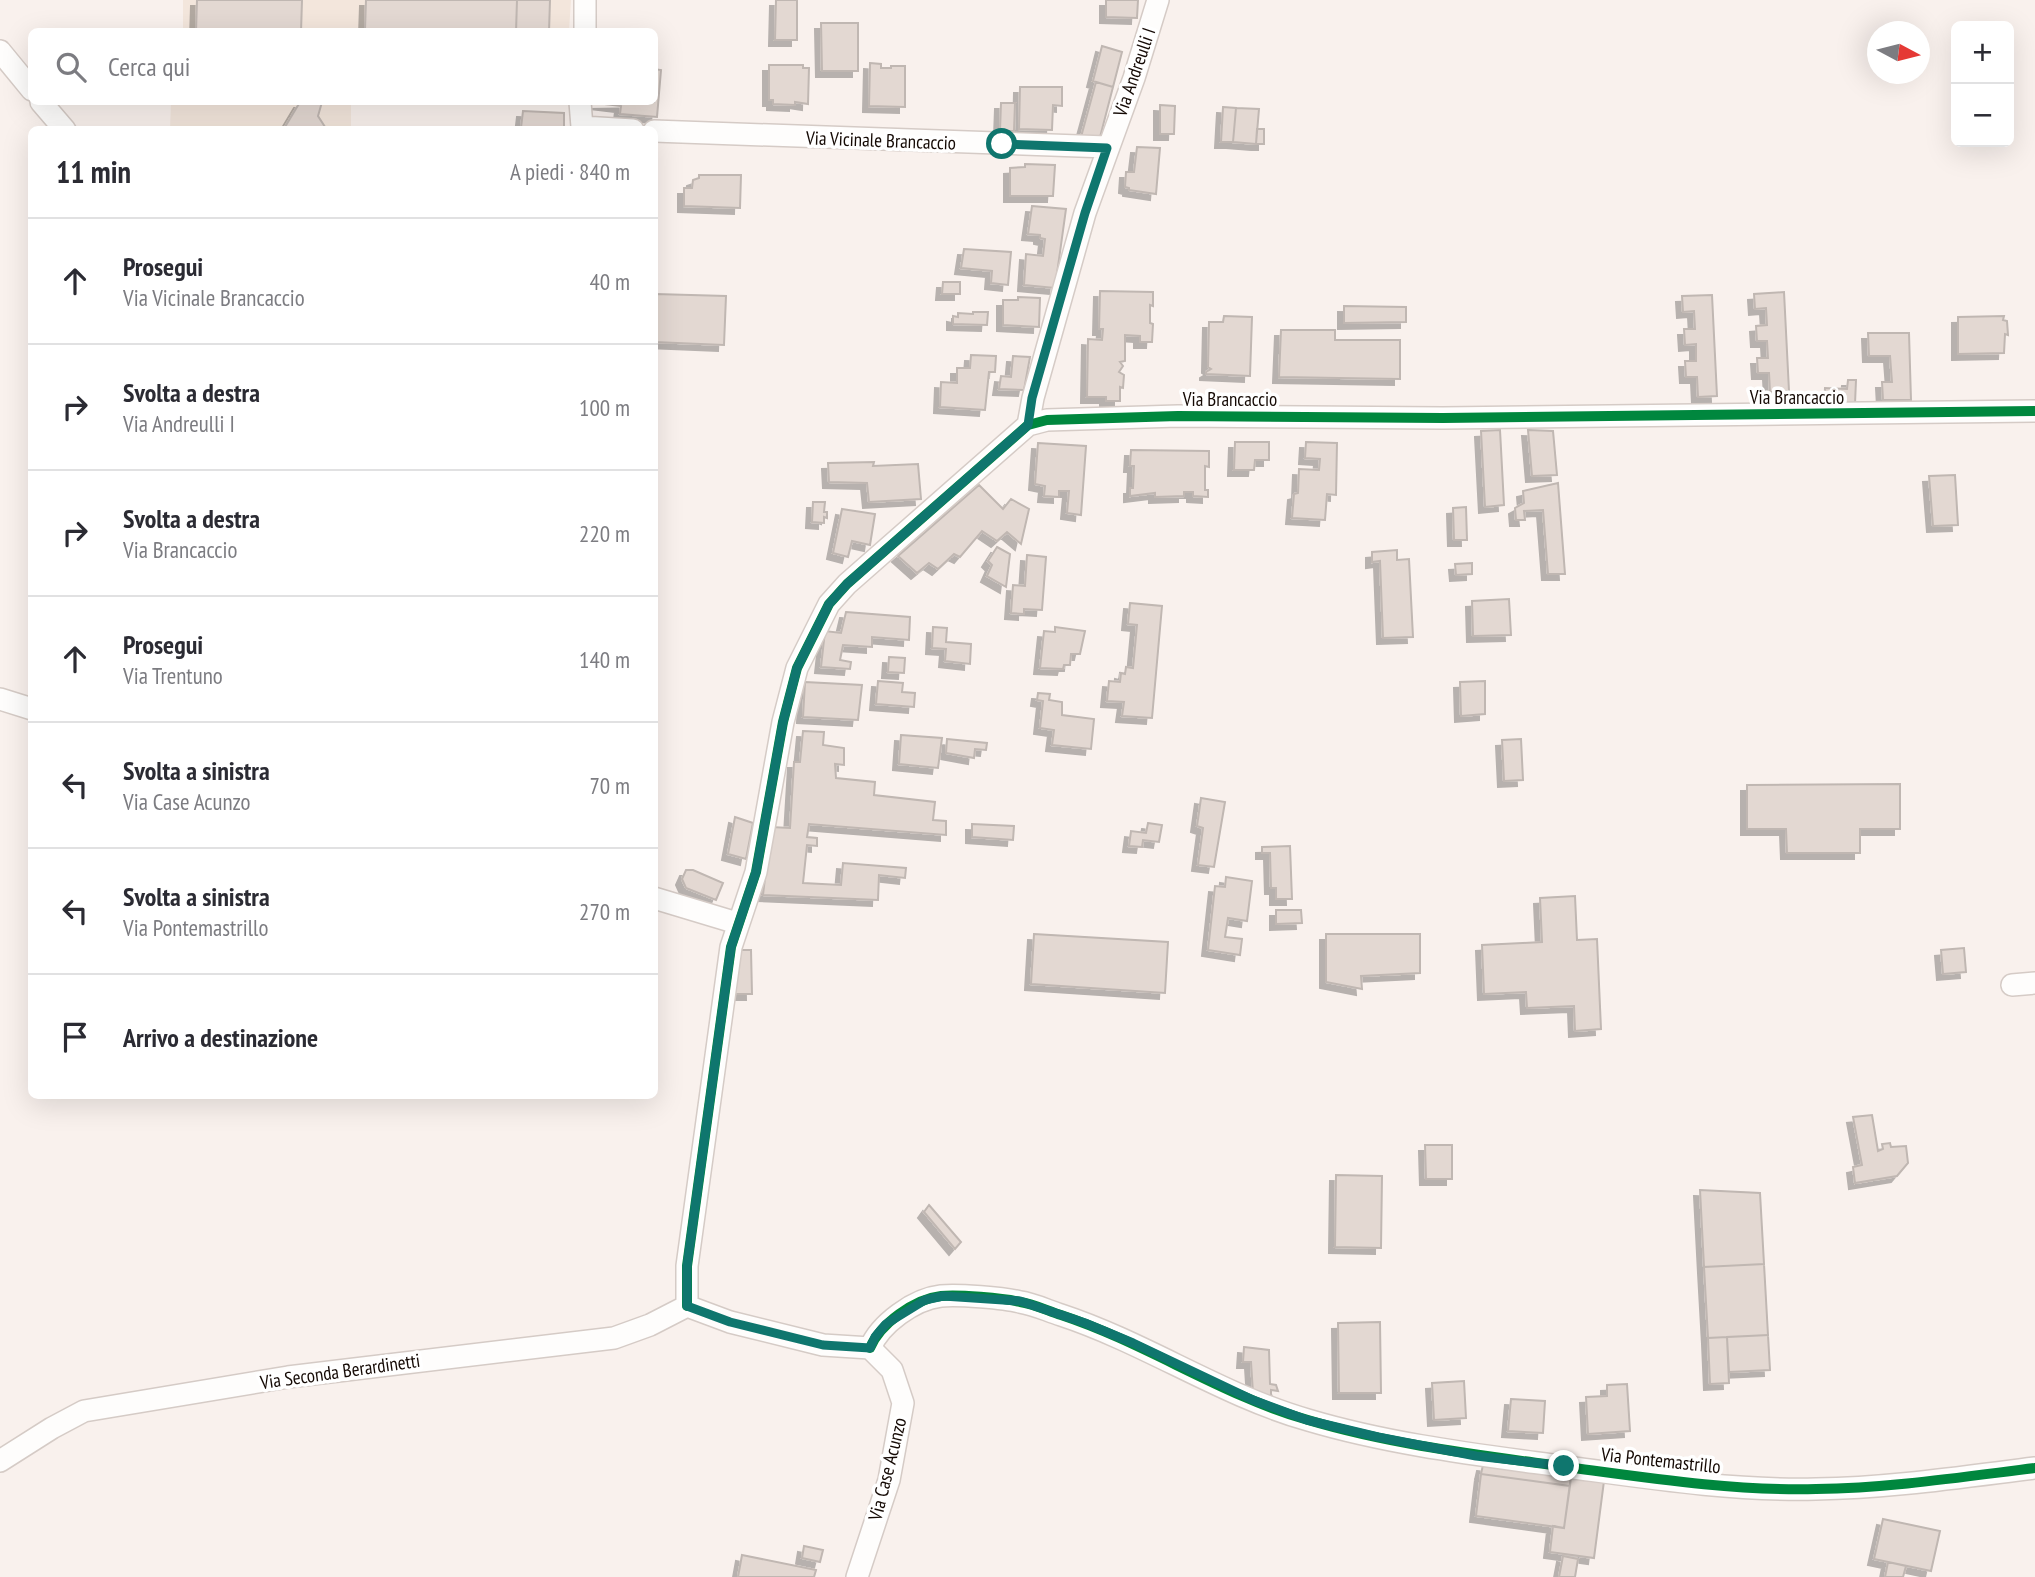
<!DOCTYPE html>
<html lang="it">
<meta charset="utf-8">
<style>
:root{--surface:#fff;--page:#f2f2f3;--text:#2b2b33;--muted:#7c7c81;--line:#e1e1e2}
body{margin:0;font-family:"PT Sans Narrow",sans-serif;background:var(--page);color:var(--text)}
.controls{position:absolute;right:21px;top:21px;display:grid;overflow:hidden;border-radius:10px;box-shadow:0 7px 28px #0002}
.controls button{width:63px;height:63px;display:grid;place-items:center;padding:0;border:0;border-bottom:2px solid var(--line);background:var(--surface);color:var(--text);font:35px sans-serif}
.compass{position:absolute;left:1867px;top:21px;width:63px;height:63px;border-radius:50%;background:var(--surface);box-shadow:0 7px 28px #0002;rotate:97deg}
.stop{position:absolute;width:21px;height:21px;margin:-16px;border:5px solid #0f766e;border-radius:50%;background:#fff}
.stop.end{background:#0f766e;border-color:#fff;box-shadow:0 2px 7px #0008}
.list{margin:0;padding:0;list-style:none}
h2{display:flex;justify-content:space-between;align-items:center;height:91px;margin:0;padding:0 28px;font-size:30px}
h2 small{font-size:23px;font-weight:400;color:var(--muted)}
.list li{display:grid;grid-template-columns:46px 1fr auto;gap:21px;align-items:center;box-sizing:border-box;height:126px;padding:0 28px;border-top:2px solid var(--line)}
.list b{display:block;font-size:26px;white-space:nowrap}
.list p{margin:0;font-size:23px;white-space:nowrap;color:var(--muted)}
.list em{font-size:23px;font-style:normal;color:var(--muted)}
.icon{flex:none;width:38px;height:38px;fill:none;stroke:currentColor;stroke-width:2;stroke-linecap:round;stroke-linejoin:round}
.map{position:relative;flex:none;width:2035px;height:1577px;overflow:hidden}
.search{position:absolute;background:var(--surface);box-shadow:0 7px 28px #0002;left:28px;top:28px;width:630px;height:77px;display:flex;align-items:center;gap:18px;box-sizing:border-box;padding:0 24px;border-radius:10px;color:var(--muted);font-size:26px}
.panel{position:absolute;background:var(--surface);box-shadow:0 7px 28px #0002;left:28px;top:126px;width:630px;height:973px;border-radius:10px}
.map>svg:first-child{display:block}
</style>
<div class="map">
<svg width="2035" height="1577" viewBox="0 0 2035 1577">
<defs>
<filter id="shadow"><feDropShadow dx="-6" dy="6" stdDeviation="0" flood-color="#0004"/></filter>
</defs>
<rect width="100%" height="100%" fill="#f9f1ed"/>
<path fill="#f3e6dc" d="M183 0H571L569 31H183Z
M171 102H351V129L170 130Z"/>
<path fill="#e3d8d2" stroke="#c0b7b2" stroke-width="2" filter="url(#shadow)" d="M197 0H302L301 32H196Z
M366 0H517L516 32 365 30Z
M517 0H550L549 32H516Z
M776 0H797V40H775Z
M1106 0H1138L1137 18 1106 17Z
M821 23H858V71H822Z
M1102 46 1122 52 1113 87 1093 81Z
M870 63 881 64V68H891V66H905V107L869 106Z
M769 65H803V68H809L808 104 795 102V105L773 104V100H769Z
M654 69 661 70 657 117 620 114 621 106 596 103 654 102Z
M1096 82 1113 87 1099 141 1081 137Z
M1020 87H1062V106L1053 105 1052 130 1019 129Z
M300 102H322L318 116 327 130H289L285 127Z
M1001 103H1015L1014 131H1000Z
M1160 105 1175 106 1174 134H1160Z
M1223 107 1236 108 1233 142H1221Z
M1236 108 1259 109 1256 144 1233 142Z
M523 111 564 113V130L521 128Z
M1257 129H1264V144H1256Z
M1137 147 1160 148 1156 194 1129 190V188L1125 187 1126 172H1134Z
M1025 164 1055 165 1053 196H1010V168L1025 167Z
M699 175H741L740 208 684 206V188H692L693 180 699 178Z
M1032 206 1066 209 1055 288 1024 285 1026 254 1043 256 1045 239 1040 238V235L1028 234Z
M964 249 1011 252 1008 285 991 283 992 271 961 268Z
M943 282H960V294H942Z
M1100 291 1153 292V306L1150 305V323L1153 324 1152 342H1140V336L1125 335V361L1120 362 1123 366 1119 372 1124 375 1123 388 1120 387V401H1106V397H1087L1088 339 1102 340 1103 329H1099Z
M1784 292 1789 391 1770 392 1769 373H1758L1757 358H1768L1767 341H1757L1756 326 1767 325 1766 308 1755 309 1754 294Z
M655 294 726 296 724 345 654 342Z
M1712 295 1717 396 1698 397 1697 377H1686L1685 361H1696V344L1685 345 1684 329H1695L1694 311 1683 312 1682 296Z
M1018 297 1040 298 1039 327 1003 325V300H1018Z
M1344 306 1406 307V322L1344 323Z
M973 312H988L987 325 953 324V316L958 317V313L973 314Z
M1224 316 1252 317 1250 376 1206 374V372L1211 369 1208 367 1209 322H1223Z
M2004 316 2003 320 2007 321 2008 335 2005 334 2004 353 1958 354V317Z
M1281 330H1335V340H1400V379L1279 377Z
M1868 333H1909L1911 400H1883L1882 382H1892L1890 356H1869Z
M971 355 996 356 995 372H989L985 410 940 407 941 382 957 383V368H970Z
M1013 356 1030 357 1024 390 999 389 1001 376 1011 377Z
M1848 380H1856L1855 404H1824L1825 388 1847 389Z
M1500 430 1504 505 1485 507 1481 431Z
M1528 430 1553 431 1557 475 1532 476Z
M1235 442H1269V460H1255L1254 470H1234Z
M1306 442 1337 443 1336 495 1327 494 1325 520 1292 518 1294 494 1298 493 1299 469 1319 470 1320 459 1305 458Z
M1038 443 1086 446 1081 515 1067 513 1069 491H1059V497L1044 496 1045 486 1035 484Z
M1131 450 1209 451V467L1205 466V490H1208V497L1193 496V492H1184V496L1155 497V493L1130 496V488H1133L1134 466H1130Z
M874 462 873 466 918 464 921 499 869 502 867 483 829 482 828 463Z
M1955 475 1958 525 1933 526 1929 476Z
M1558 483 1565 574H1548L1543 510 1524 511 1525 520H1516L1515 508 1524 503 1523 491Z
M979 485 1003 509 1011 499 1029 509 1021 544 1007 532 997 541 982 531 960 557 954 554 938 569 929 563 917 573 898 556Z
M813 502H825L824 512H827V518L824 517V523L812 522Z
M1466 507 1467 540H1454L1453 508Z
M842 509 875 514 870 545 852 541 848 557 833 553Z
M997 547 1010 554 1006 587 987 576 992 565 988 561Z
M1397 550V560L1409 559 1413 637 1383 638 1380 561 1372 562V552Z
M1027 555 1046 557 1042 610 1024 609V614L1011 613 1013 585 1025 586Z
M1472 563V574L1456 575 1455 564Z
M1509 599 1511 635 1473 636 1472 601Z
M1130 603 1162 606 1152 718 1122 716 1124 702 1107 701 1109 681 1120 682 1121 673 1125 674 1126 667 1133 668 1137 625 1128 624Z
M846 612 910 617 909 640 872 637V647L843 645 840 660 851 662 850 669 821 667 825 631 841 633Z
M933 627 947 628 946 642 971 644 970 664 945 661 946 649 932 648Z
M1055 627 1085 631 1080 654H1071L1070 665H1064L1063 669 1040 668 1044 631 1055 632Z
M889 657 905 658 904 673 888 672Z
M878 681 903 683 902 692 915 693 914 707 876 704Z
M1485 681V714L1461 716 1460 682Z
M805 682 862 685 858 720 803 717Z
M1038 693 1050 694 1049 700 1062 702V715L1094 719 1091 749 1052 745 1054 730 1040 728 1043 701 1037 700Z
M803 731 824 732 823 745 844 748V765L835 764 836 778 875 782 874 795 935 802 933 820 946 821V835L809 824 807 837 817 838V846L807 845 803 883 841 885 843 863 906 868 905 878 879 875 878 900 763 895 771 827 790 828 794 762H800Z
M901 735 942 738 938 768 899 764Z
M947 739 987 743 986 750 975 749 974 758 946 753Z
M1521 739 1523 780 1504 781 1502 740Z
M1900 784V829H1860V853H1787L1786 829H1747V785Z
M1201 798 1225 802 1214 867 1198 865 1203 828 1197 826Z
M735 817 753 823 746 859 728 854Z
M1148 823 1162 825 1159 842 1143 840 1142 847 1129 846 1131 831 1146 833Z
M972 824 1014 826 1013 840 972 837Z
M1290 846 1292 899H1276V888H1271L1270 853H1262V847Z
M686 870H693L723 883 716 900 686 888 682 879Z
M1226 877 1252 881 1247 921 1228 918 1225 937 1242 939 1240 955 1208 950 1215 886 1225 887Z
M1575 896 1577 940 1597 939 1601 1029 1575 1031 1574 1006 1527 1008 1526 992 1484 994 1482 945 1542 942 1540 898Z
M1276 910H1301L1302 923 1276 924Z
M1034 934 1168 942 1165 993 1031 984Z
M1326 934H1420V973L1361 976 1362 989 1326 982Z
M1964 948 1966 972 1943 974 1941 950Z
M735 950H751L752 994H735Z
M1872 1115 1878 1151 1883 1149 1882 1144 1890 1143 1891 1147 1906 1146 1908 1163 1897 1176 1855 1183 1853 1167 1862 1165 1853 1117Z
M1425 1145H1452V1179H1426Z
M1336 1175 1382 1176 1381 1248 1335 1247Z
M1700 1190 1760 1193 1764 1264 1704 1267Z
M929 1205 961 1242 955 1249 924 1212Z
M1764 1264 1768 1335 1708 1338 1704 1267Z
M1380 1322 1381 1393H1339L1338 1323Z
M1768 1335 1770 1370 1729 1372 1727 1337Z
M1727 1337 1729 1383 1710 1384 1708 1338Z
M1244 1347 1269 1350 1270 1384 1276 1385 1278 1391 1271 1390V1399L1253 1393 1251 1362H1243Z
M1464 1381 1466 1418 1434 1420 1432 1383Z
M1627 1384 1630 1431 1588 1434 1586 1397 1607 1396V1385Z
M1511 1399 1545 1401 1543 1433 1508 1431Z
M1483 1465 1571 1476 1570 1486 1481 1474Z
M1481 1474 1570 1486 1564 1528 1476 1516Z
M1571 1476 1604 1481 1594 1558 1550 1552 1553 1526 1564 1528Z
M1883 1519 1940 1531 1931 1571 1874 1559Z
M804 1546 823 1550 820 1562 802 1558Z
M742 1555 816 1570 814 1577H738Z
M1563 1556 1578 1559 1575 1577H1559Z
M1888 1562 1906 1566 1903 1577H1885Z"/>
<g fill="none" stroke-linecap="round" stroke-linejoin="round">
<g stroke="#d5cbc6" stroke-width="24">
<path id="minor" d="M585 32V0
M0 51 32 90
M41 102 65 130
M580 102 582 127 633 130
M654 131 1107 147
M1028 425 1033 398 1085 213 1134 78 1158 0
M0 699 32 709
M654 898 737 923
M2012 985 2035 983
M687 1306V1266L731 947 756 872 783 722 797 668 829 604 847 584 1028 425 1047 420 1178 416 1443 418 2035 411
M687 1306 730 1322 823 1345 870 1348 892 1370 903 1403 889 1480 857 1577
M870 1348C880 1324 914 1299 941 1296 956 1294 1005 1298 1020 1302 1034 1304 1048 1311 1061 1315 1146 1343 1223 1396 1308 1420 1392 1445 1480 1455 1567 1467 1649 1478 1733 1491 1816 1489 1889 1488 1962 1477 2035 1468
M0 1461 52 1428 84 1411 288 1377 614 1338 650 1325 687 1306"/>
</g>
<use href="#minor" stroke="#fefdfc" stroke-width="21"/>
<g stroke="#fff" stroke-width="15">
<path id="cycleway" d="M687 1306V1266L731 947 756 872 783 722 797 668 829 604 847 584 1028 425 1047 420 1178 416 1443 418 2035 411
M870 1348C880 1324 914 1299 941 1296 956 1294 1005 1298 1020 1302 1034 1304 1048 1311 1061 1315 1146 1343 1223 1396 1308 1420 1392 1445 1480 1455 1567 1467 1649 1478 1733 1491 1816 1489 1889 1488 1962 1477 2035 1468"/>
</g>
<use href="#cycleway" stroke="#00873e" stroke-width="10"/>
</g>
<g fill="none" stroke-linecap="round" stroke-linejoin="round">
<path stroke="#0f766e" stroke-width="9" d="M1002 144 1107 148 1085 213 1032 398 1028 425 847 584 829 604 797 668 783 722 756 872 731 947 687 1266V1306L730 1322 823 1345 870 1348 875 1337 886 1324 925 1300 943 1296 1020 1301 1085 1323 1133 1343 1253 1400 1307 1420 1378 1437 1476 1456 1564 1466"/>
</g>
<g text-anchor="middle" stroke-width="7" stroke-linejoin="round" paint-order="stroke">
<g font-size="19" fill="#140904" stroke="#fff">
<text transform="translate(1134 72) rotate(-71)" y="7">Via Andreulli I</text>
<text transform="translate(881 140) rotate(2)" y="7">Via Vicinale Brancaccio</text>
<text x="1797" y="404">Via Brancaccio</text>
<text x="1230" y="406">Via Brancaccio</text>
<text transform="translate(340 1371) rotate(-8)" y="7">Via Seconda Berardinetti</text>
<text transform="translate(1661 1460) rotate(6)" y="7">Via Pontemastrillo</text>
<text transform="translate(887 1469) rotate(-76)" y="7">Via Case Acunzo</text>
</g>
</g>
</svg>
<div class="controls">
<button>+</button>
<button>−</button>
</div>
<svg class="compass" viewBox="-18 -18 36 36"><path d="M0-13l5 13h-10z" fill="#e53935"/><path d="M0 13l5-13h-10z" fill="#7c7c81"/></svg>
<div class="stop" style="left:1002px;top:144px"></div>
<div class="stop end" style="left:1564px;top:1466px"></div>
<div class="search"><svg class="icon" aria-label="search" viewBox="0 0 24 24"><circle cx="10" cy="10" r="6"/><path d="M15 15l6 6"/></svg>Cerca qui</div>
<section class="panel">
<h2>11 min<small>A piedi · 840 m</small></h2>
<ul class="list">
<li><svg class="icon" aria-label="ahead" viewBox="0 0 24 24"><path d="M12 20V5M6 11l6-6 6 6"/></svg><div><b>Prosegui</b><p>Via Vicinale Brancaccio</p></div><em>40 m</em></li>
<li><svg class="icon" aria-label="right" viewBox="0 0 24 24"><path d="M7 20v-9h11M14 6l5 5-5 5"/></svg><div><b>Svolta a destra</b><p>Via Andreulli I</p></div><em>100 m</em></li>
<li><svg class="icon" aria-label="right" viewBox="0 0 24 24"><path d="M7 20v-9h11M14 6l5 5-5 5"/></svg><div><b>Svolta a destra</b><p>Via Brancaccio</p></div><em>220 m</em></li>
<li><svg class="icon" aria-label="ahead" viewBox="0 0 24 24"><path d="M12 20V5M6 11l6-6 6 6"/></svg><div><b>Prosegui</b><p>Via Trentuno</p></div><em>140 m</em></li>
<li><svg class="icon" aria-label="left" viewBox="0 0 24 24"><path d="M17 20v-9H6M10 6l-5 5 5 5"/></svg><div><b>Svolta a sinistra</b><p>Via Case Acunzo</p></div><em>70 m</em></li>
<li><svg class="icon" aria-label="left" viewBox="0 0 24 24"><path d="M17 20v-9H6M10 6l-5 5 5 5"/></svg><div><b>Svolta a sinistra</b><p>Via Pontemastrillo</p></div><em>270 m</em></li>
<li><svg class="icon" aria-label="arrive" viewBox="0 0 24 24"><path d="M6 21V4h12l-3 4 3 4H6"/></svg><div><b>Arrivo a destinazione</b></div></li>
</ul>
</section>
</div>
